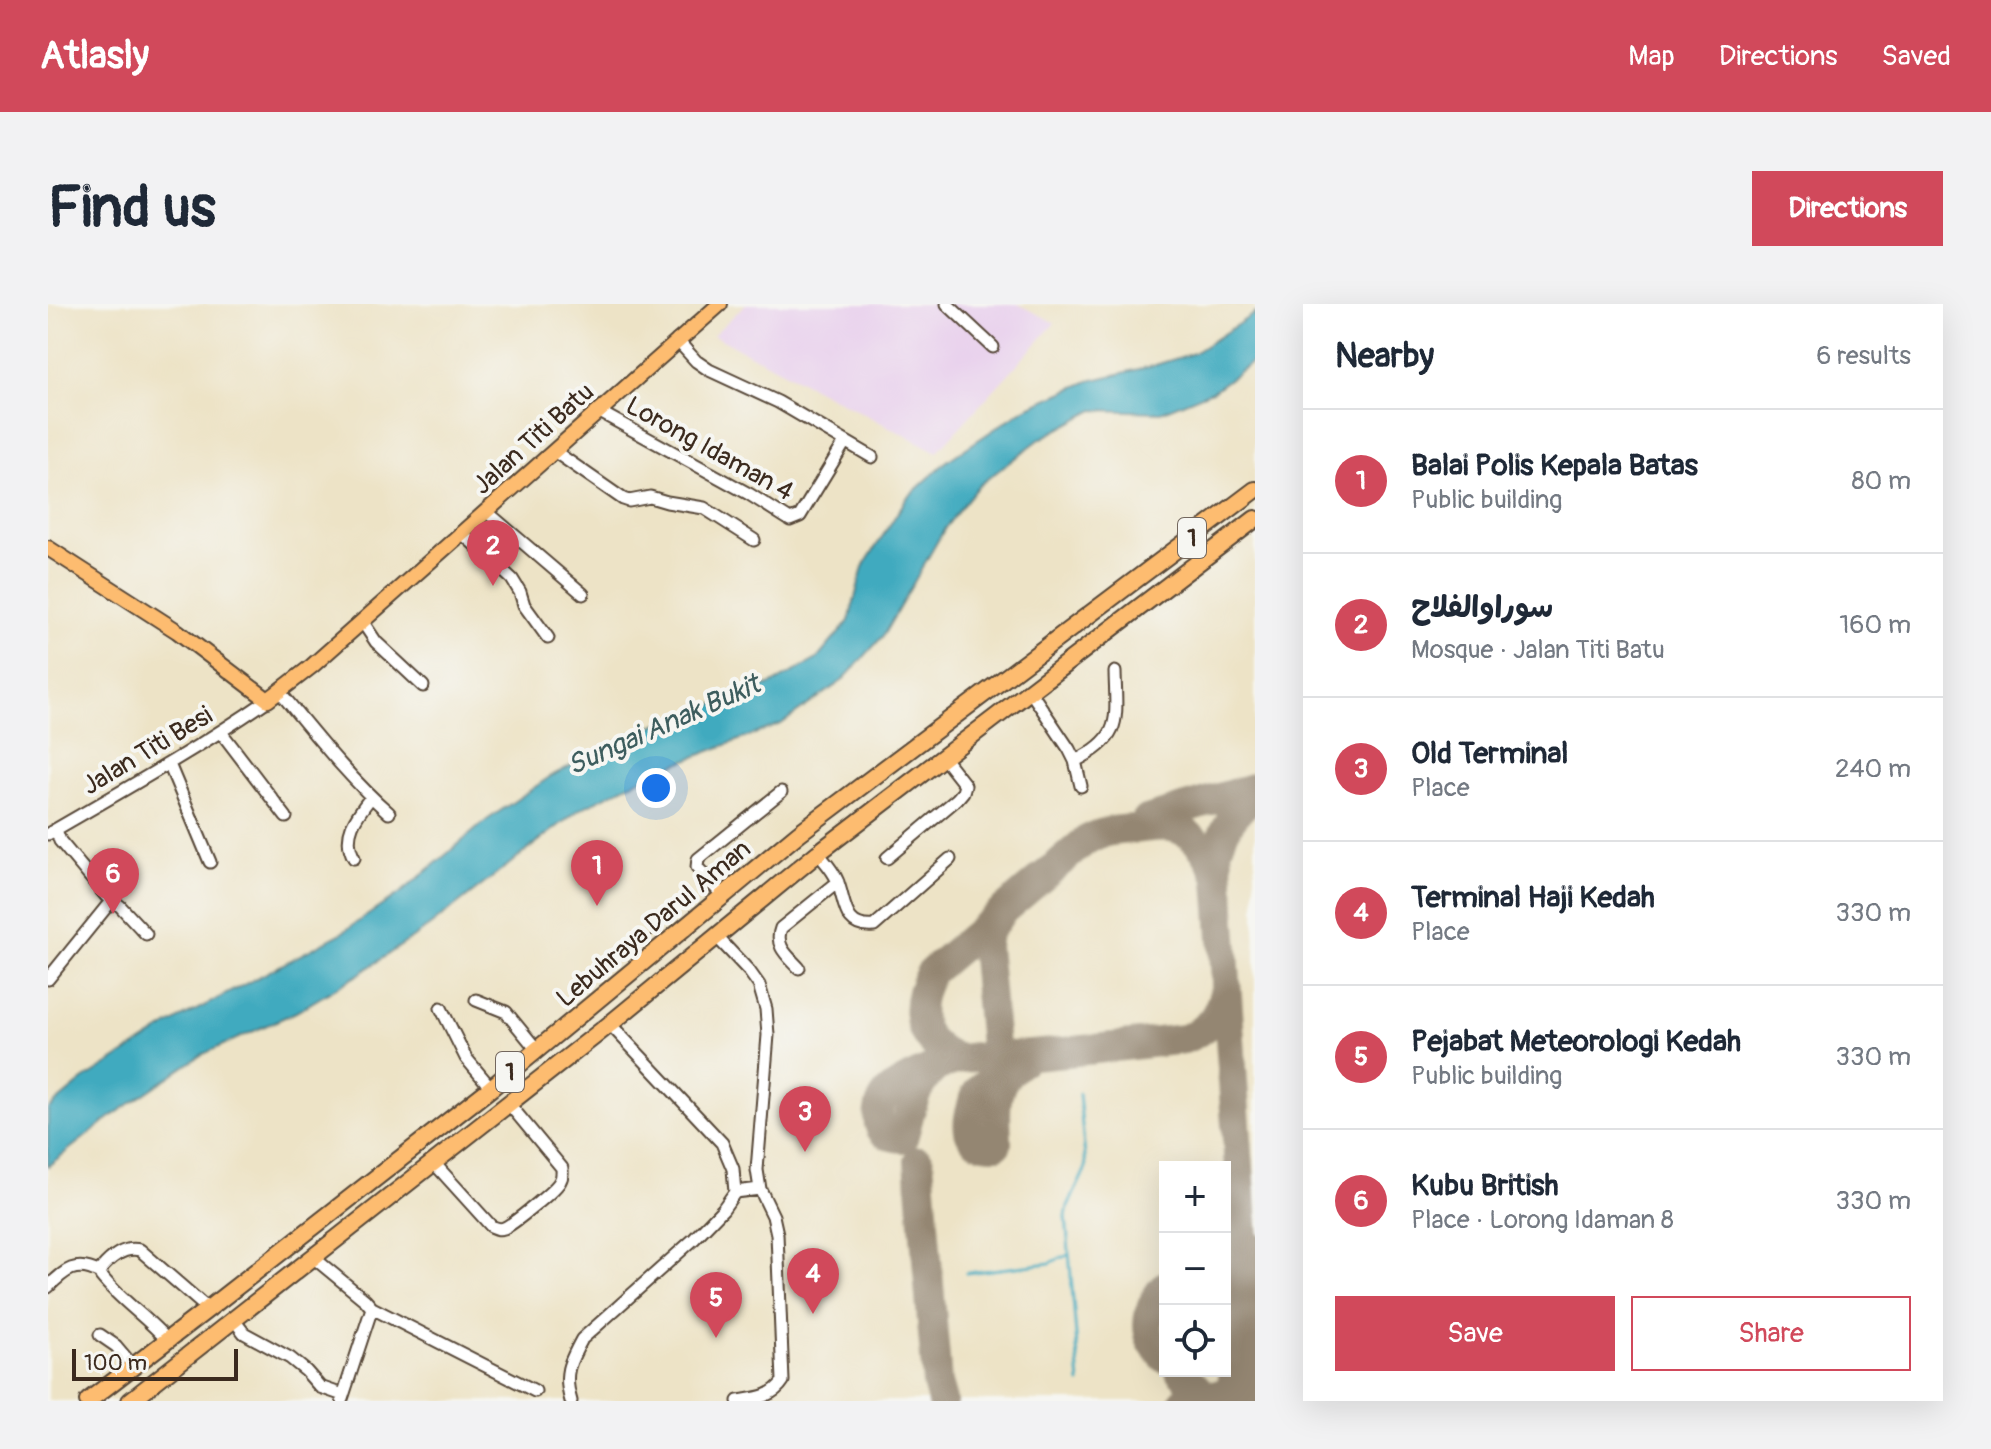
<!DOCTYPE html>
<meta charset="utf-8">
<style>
:root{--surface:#fff;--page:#f2f2f3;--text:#1f2937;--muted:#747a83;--line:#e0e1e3;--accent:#d1495b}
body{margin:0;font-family:Pangolin,"Playpen Sans Arabic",sans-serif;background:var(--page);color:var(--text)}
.controls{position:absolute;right:24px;bottom:24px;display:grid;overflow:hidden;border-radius:0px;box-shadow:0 8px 32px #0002}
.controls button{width:72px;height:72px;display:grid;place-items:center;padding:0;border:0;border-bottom:2px solid var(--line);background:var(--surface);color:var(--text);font:40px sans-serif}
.scale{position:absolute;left:24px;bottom:20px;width:166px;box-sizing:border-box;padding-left:8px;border:4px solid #3b2a1e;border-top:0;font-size:22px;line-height:28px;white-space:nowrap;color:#3b2a1e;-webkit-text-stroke:6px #f6f6f2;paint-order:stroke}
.you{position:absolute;left:608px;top:484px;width:28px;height:28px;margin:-20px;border:6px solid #fff;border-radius:50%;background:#1a73e8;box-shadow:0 0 0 12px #1a73e833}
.badge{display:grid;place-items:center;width:52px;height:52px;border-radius:50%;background:var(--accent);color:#fff;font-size:26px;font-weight:700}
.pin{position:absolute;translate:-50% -66px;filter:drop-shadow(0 2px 4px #0008)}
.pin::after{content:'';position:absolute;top:42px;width:28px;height:24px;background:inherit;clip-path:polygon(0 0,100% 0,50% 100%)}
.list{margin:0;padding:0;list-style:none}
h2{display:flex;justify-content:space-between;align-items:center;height:104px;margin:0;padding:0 32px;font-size:34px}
h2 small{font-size:26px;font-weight:400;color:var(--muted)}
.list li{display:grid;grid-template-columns:52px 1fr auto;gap:24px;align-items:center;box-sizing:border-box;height:144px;padding:0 32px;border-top:2px solid var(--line)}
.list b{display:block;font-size:30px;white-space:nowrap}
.list p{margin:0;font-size:26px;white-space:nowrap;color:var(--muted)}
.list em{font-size:26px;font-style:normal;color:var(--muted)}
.actions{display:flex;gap:16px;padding:24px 32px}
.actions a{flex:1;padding:18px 0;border:2px solid var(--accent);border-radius:0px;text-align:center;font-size:28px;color:var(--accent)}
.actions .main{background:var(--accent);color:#fff}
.icon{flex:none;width:44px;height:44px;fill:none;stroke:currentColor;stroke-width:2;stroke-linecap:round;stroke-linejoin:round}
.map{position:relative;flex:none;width:1207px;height:1097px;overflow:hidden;border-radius:0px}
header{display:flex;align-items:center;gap:48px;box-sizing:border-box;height:112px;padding:0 40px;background:var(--accent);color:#fff}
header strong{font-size:38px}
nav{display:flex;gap:44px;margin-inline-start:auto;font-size:28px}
.intro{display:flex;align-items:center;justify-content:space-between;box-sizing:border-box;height:192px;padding:0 48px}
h1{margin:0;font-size:56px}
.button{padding:20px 36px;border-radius:0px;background:var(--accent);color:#fff;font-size:28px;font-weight:700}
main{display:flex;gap:48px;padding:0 48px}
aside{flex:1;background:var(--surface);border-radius:0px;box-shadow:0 8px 32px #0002}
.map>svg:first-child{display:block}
</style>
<header>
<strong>Atlasly</strong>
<nav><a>Map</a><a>Directions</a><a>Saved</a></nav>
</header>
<div class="intro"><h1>Find us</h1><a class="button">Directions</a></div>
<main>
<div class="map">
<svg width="1207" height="1097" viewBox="0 0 1207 1097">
<rect width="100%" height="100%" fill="#f6f6f2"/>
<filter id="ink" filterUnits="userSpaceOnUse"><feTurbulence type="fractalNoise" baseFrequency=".0125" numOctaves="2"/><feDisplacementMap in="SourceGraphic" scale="16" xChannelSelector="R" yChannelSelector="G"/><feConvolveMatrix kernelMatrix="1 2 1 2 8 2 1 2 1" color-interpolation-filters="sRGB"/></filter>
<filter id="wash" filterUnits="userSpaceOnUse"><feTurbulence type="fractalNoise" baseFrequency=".006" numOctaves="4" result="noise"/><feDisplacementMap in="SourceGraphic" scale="32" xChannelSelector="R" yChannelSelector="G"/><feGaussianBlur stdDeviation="1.8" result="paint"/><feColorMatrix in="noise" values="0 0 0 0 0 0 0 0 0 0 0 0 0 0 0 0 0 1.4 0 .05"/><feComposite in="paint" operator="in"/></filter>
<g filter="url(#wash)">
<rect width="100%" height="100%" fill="#ede3c6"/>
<path fill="#e9d2ed" d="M698 0H970L1007 19 889 148 665 31Z"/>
<path fill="#3faabf" stroke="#3d6a6e" stroke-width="2" d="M1207 9V56L1166 86 1113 108 1046 106 992 135 930 182 897 224 835 332 794 377 733 420 604 469 532 505 382 622 308 672 248 708 153 751 64 812 0 862V805L35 776 131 715 292 630 355 587 439 516 503 472 589 427 724 380 769 355 801 317 815 263 859 194 899 157 978 104 1041 77 1104 62 1146 49Z"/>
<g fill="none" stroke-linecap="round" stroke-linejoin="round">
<path stroke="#3faabf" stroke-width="3" d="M1031 790 1038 864 1020 902 1018 912 1032 1079
M918 969 1002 959 1020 951"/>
<path stroke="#948672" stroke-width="30" d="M1098 516 1207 483
M982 751C973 758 963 765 957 774 944 792 949 819 949 840 922 841 916 829 923 805 925 796 927 789 934 783 948 770 966 761 982 751Z
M912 755C906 753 899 751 894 747 865 727 867 695 883 668L1037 537C1053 527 1067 526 1085 525 1097 524 1111 521 1123 523 1147 527 1160 551 1170 571
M887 764C865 784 863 807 855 834 844 833 834 832 831 820 829 811 832 798 838 791 848 778 893 760 909 756 932 750 959 753 983 751 1034 747 1085 741 1136 735 1164 724 1171 710 1178 682
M945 771 947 753 937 642 939 629 951 612
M871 857 889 1079 894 1097
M1177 966 1198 965 1169 547C1177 520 1187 509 1207 490
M1117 982C1103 996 1095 1020 1104 1038 1107 1044 1113 1050 1117 1054
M1132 1067 1162 1097
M1136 1097C1167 1092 1205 1090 1205 1049"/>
<path stroke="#948672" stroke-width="74" d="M1198 965 1207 1076"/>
</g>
</g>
<g filter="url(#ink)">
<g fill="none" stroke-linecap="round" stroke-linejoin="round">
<g stroke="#564637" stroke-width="15">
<path id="minor" d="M899 0 945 43
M629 36 648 57 661 66 730 98 824 153
M550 107 701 190 742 216 752 212 797 138
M506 147 575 195 581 197 602 193 619 198 656 204 706 236
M439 208 535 290
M415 230 464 275 472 288 476 301 500 334
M314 317 328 338 375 382
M231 387C266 429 300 473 341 509
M982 387 1021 445 1027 457 1033 482
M173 428 238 513
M1027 457C1075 433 1068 416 1067 368
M121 460 162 558
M8 526 12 537 58 592 72 602 98 630
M0 530C74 487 149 445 220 396
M770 549C777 558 785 566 789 576 798 597 794 625 826 622L902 555
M306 554C293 531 309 511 323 493
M839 554 909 495 915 488 917 481 895 453
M675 592 649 563 650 555 733 488
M668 632 701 667 711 681 718 705 720 731 709 866 712 885 725 912 729 930 735 1077C725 1093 708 1094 690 1097
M751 664C740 652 726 642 733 624L790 578
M0 675 64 596
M428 696 458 708 489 746
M393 704 418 754 443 784
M386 859 443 922C448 924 450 926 456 924 464 921 509 885 512 877 515 872 514 870 514 864L461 800
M687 888 712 885
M266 954 317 996 324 1004 487 1087
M0 983C17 966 28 956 52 969
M186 1016 196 1029 242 1054 258 1067 272 1083 295 1091
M52 1031 68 1042 85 1062
M119 1036C99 1013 73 997 53 972V965C63 953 76 942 92 946L160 1005
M294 1095 324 1004
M523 1097C515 1070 521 1059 534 1035L646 935 675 905 687 888 685 865 674 839 562 720"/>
</g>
<g stroke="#564637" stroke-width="18">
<path id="major" d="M0 244 129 327 220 396 264 362 672 0"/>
</g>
<g stroke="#564637" stroke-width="20">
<path id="highway" d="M40 1097 160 1005 443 784 751 529 1207 186
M82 1097 562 720 770 549 1207 215"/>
</g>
<path stroke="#564637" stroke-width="2" stroke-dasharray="6 6" stroke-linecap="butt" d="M585 647 598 633 606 630 615 621 622 608"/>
<use href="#minor" stroke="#fff" stroke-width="11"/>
<use href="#major" stroke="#fdbc70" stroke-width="14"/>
<use href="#highway" stroke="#fdbc70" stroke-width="16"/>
</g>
</g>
<g text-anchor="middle" stroke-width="8" stroke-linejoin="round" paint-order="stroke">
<g fill="#f6f6f2" stroke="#73675e" stroke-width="2">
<rect x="1130" y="214" width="28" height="40" rx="6"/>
<rect x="448" y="748" width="28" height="40" rx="6"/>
</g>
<g font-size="24" font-weight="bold" fill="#3b2a1e">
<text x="1144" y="242">1</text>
<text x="462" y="776">1</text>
</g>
<g font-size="26" fill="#3b2a1e" stroke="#f6f6f2">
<text transform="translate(485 134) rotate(-42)" y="9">Jalan Titi Batu</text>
<text transform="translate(662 144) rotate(29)" y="9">Lorong Idaman 4</text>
<text transform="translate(99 446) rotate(-31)" y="9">Jalan Titi Besi</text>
<text transform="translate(605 619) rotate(-40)" y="9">Lebuhraya Darul Aman</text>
</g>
<g font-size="28" font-style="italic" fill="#3d5d5e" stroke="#f6f6f2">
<text transform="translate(615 420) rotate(-24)" y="10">Sungai Anak Bukit</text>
</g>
</g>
</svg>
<div class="controls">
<button>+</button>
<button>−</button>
<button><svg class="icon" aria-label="locate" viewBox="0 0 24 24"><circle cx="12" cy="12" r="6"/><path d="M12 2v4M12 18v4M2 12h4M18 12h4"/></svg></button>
</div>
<div class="scale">100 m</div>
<div class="you"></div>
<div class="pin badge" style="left:549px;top:602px">1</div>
<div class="pin badge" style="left:445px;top:282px">2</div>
<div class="pin badge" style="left:757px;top:848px">3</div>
<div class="pin badge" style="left:765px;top:1010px">4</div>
<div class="pin badge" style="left:668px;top:1034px">5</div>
<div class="pin badge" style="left:65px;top:610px">6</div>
</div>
<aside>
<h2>Nearby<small>6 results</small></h2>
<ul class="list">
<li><span class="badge">1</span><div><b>Balai Polis Kepala Batas</b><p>Public building</p></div><em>80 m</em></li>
<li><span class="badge">2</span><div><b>سوراوالفلاح</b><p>Mosque · Jalan Titi Batu</p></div><em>160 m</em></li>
<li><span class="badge">3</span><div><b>Old Terminal</b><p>Place</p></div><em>240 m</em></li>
<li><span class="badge">4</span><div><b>Terminal Haji Kedah</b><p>Place</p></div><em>330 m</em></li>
<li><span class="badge">5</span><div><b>Pejabat Meteorologi Kedah</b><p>Public building</p></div><em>330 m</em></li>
<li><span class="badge">6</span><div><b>Kubu British</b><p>Place · Lorong Idaman 8</p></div><em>330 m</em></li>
</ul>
<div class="actions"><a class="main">Save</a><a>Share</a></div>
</aside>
</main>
